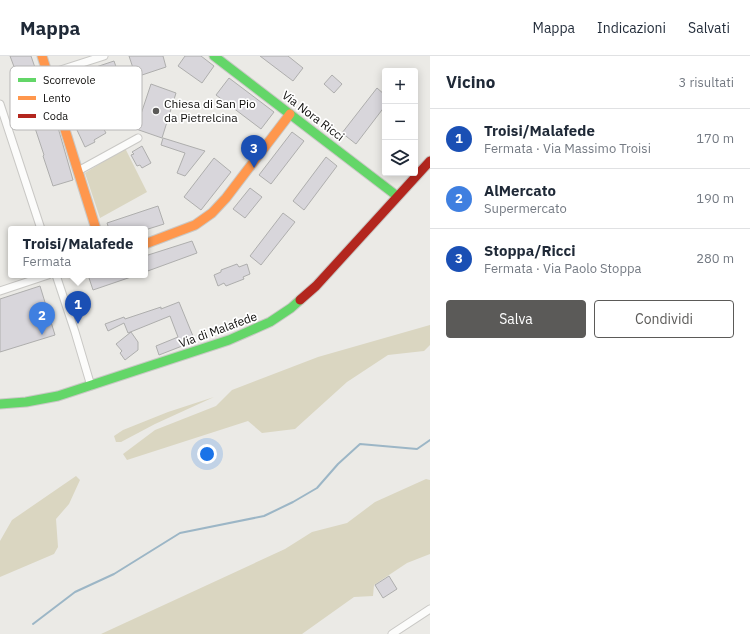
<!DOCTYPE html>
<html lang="it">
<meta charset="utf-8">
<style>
:root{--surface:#fff;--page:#f2f2f3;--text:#1f2937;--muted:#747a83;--line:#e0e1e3;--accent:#5b5a58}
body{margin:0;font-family:"IBM Plex Sans",sans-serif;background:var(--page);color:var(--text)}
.controls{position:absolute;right:12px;top:12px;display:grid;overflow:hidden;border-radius:4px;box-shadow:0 2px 10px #0003}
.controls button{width:36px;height:36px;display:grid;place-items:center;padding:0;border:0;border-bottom:1px solid var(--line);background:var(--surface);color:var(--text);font:20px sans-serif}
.you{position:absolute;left:207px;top:398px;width:14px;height:14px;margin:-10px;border:3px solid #fff;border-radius:50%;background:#1a73e8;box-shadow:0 0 0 6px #1a73e833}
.badge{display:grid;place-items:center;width:26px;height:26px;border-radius:50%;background:var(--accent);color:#fff;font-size:13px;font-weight:700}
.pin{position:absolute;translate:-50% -33px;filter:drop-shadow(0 1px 2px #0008)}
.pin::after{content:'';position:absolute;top:21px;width:14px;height:12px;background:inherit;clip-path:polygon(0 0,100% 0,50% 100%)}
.popup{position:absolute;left:8px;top:170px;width:140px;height:52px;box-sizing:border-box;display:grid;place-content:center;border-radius:4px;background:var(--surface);filter:drop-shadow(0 1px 3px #0005);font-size:13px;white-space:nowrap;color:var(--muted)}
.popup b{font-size:15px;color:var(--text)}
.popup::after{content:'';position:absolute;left:50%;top:100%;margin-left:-8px;border:8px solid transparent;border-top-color:var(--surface)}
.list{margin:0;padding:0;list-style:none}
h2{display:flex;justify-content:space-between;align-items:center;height:52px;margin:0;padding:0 16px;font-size:17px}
h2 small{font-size:13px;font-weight:400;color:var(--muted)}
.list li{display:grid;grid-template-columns:26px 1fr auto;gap:12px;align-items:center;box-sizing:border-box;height:60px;padding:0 16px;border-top:1px solid var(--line)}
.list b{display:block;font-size:15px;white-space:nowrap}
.list p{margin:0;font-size:13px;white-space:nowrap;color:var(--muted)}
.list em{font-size:13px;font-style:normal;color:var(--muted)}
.actions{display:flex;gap:8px;padding:12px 16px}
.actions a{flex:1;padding:9px 0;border:1px solid var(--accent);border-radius:4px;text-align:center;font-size:14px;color:var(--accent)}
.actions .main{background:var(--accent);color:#fff}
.icon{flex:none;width:22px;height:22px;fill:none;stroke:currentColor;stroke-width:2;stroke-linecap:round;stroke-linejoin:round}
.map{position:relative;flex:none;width:430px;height:578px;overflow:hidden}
header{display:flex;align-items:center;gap:24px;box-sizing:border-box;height:56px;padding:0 20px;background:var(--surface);border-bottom:1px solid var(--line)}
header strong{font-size:19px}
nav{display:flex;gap:22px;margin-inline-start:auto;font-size:14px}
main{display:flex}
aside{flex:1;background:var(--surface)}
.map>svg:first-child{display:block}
</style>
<header>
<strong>Mappa</strong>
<nav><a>Mappa</a><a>Indicazioni</a><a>Salvati</a></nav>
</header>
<main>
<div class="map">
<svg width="430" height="578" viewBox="0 0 430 578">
<rect width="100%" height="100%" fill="#ebeae6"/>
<path fill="#dad6c1" d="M120 37 137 42 129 70 112 64Z
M125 92 147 136 100 162 85 117Z
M430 269V289L424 295 388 299 347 326 295 373 262 377 248 365 127 404 123 398 155 374 216 350 232 334 318 301Z
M214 341 155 368 121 386H116L114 380 123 374 168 356Z
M76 420 80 424 69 448 56 463 58 491 54 498 0 521V485L12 464Z
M426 423 430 424V498L407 507 374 529 373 540 354 541 302 578H101L285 493 312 476 347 467 375 446Z"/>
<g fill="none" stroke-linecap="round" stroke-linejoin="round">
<path stroke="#9cb6c6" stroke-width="2" d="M33 568 75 536 114 518 180 477 264 460 293 446 317 432 338 408 360 388 417 393 430 384"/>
</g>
<path fill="#d8d6db" stroke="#aeaead" d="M10 0H31L50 55 53 54 73 124 53 130 43 100 44 99 29 54 28 55 18 25 19 24Z
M129 0H163L166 11 136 21Z
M185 0H201L214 10 202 27 178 10Z
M260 0H288L303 12 293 25Z
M114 5 121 25 66 43 60 23Z
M332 19 342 28 334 37 324 28Z
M229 22 274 56 261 73 216 39Z
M151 28 176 37 162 82 136 73Z
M377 32 385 39V50L356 88 342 77Z
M102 60 106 68 102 70 106 77 94 84 95 86 85 91 77 74 78 73V71L86 67 87 68Z
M292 76 304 85 271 128 259 119Z
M163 82 205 95 185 120 177 117 185 97 161 89Z
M142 90 151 107 142 112 140 109 137 110 131 99 134 98 132 96Z
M326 101 337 110 304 154 293 145Z
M214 102 231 116 201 154 184 141Z
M250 132 262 141 245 162 233 153Z
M158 150 164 168 145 174V173H109L107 167Z
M283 157 295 166 261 209 250 200Z
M192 185 197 197 145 216V200Z
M237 208 239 211 247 208 250 218 243 221 244 223 226 230 224 227 218 230 214 219 221 216V214Z
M88 219H134V220L93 234Z
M40 230 55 279 0 296V243Z
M179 246 195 285 159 299 156 290 178 281 170 260 128 277 124 267 108 275 105 268 124 261 125 263 161 251V253Z
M131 276 138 286V294L125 304 120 297 122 295 116 288Z
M389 520 397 533 383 542 375 529Z"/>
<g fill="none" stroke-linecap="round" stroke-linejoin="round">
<g stroke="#c9c8c5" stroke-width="9">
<path id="street" d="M48 18 104 0
M0 48 41 173
M78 115 138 82
M56 219 75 276 91 330
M0 235 48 219
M392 578 430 553"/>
</g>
<g stroke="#c9c8c5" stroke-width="11">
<path id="fast" d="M214 0 397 140
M0 348 26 346 58 340 229 284 270 266 291 252 300 244"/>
</g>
<g stroke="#c9c8c5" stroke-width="11">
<path id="slow" d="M42 0 96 173
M145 188 195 169 212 157 226 142 290 58"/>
</g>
<g stroke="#c9c8c5" stroke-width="11">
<path id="jam" d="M300 244 316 230 430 105"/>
</g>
<use href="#street" stroke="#fcfcfb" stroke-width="7"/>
<use href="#fast" stroke="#63d668" stroke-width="9"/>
<use href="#slow" stroke="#ff974d" stroke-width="9"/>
<use href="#jam" stroke="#b3261e" stroke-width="9"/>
</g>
<circle fill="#5b5a58" stroke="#fff" stroke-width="1.5" cx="156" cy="55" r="4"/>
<g text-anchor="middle" stroke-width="3.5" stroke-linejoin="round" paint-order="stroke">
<g font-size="12" fill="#0e0d0b" stroke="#fff" text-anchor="start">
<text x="164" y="52">Chiesa di San Pio<tspan x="164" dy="14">da Pietrelcina</tspan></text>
</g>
<g font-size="12" fill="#0e0d0b" stroke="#fff">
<text transform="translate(313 60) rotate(37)" y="4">Via Nora Ricci</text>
<text transform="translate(218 274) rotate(-20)" y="4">Via di Malafede</text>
</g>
</g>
<rect x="10" y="10" width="132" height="64" rx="6" fill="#fff" stroke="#b7b6b6" stroke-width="1"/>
<rect x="18" y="22" width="18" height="4" fill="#63d668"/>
<rect x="18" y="40" width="18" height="4" fill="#ff974d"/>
<rect x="18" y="58" width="18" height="4" fill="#b3261e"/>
<g font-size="11" fill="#0e0d0b">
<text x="43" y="28">Scorrevole</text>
<text x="43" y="46">Lento</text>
<text x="43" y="64">Coda</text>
</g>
</svg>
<div class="controls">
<button>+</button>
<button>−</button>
<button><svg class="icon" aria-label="layers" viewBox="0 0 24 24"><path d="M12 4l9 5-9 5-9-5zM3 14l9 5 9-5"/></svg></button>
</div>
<div class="you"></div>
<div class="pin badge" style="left:78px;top:268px;background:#1a4fb4">1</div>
<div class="popup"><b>Troisi/Malafede</b>Fermata</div>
<div class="pin badge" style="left:42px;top:279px;background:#3f7fe0">2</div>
<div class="pin badge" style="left:254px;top:112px;background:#1a4fb4">3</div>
</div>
<aside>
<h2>Vicino<small>3 risultati</small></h2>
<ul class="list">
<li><span class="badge" style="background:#1a4fb4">1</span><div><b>Troisi/Malafede</b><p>Fermata · Via Massimo Troisi</p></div><em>170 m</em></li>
<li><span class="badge" style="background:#3f7fe0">2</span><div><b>AlMercato</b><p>Supermercato</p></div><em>190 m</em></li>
<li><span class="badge" style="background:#1a4fb4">3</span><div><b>Stoppa/Ricci</b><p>Fermata · Via Paolo Stoppa</p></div><em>280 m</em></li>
</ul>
<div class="actions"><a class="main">Salva</a><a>Condividi</a></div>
</aside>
</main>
